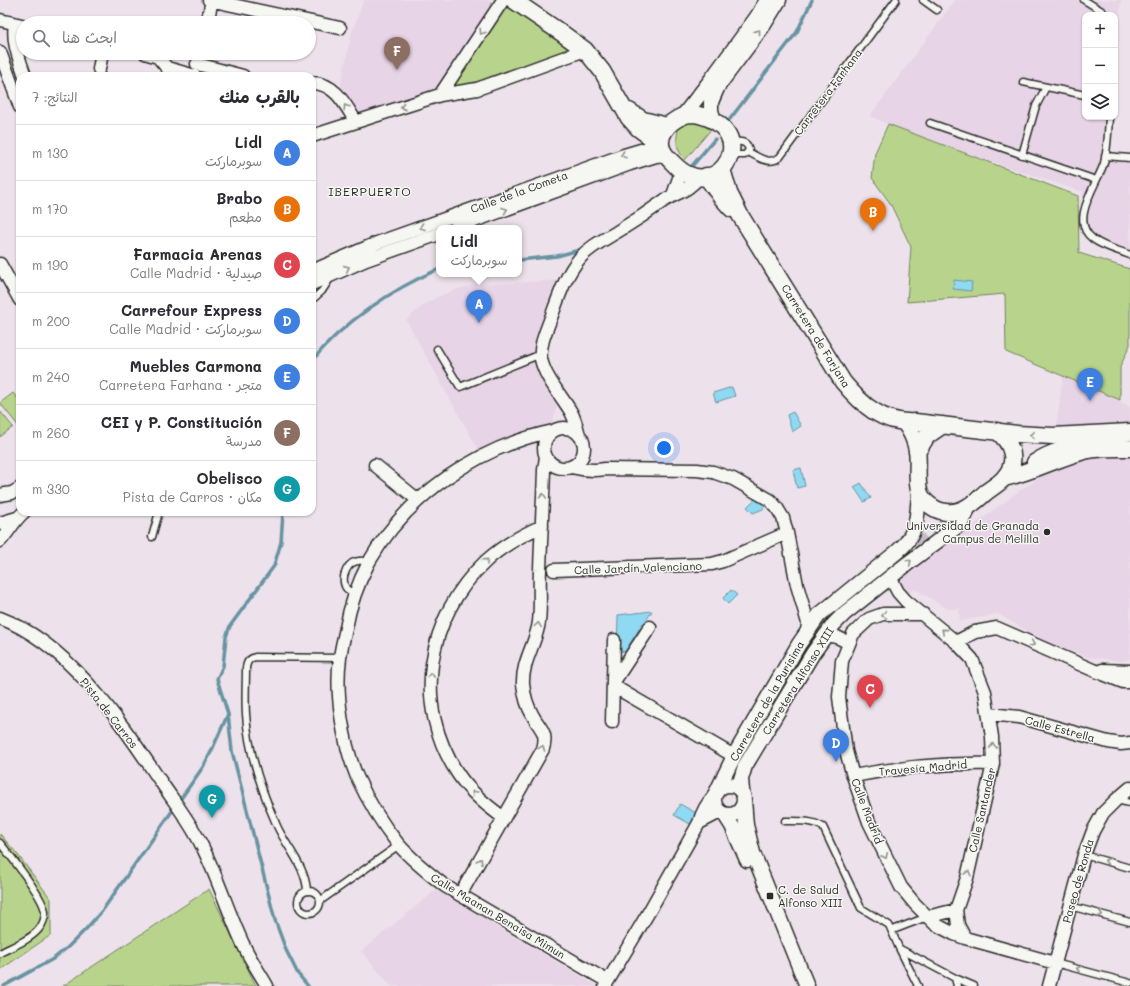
<!DOCTYPE html>
<html lang="ar">
<meta charset="utf-8">
<style>
:root{--surface:#fff;--page:#f7f7f7;--text:#2b2b33;--muted:#7c7c81;--line:#e1e1e2;--accent:#2b2b2b}
body{margin:0;font-family:Mali,"Playpen Sans Arabic",sans-serif;background:var(--page);color:var(--text);direction:rtl}
.controls{position:absolute;right:12px;top:12px;display:grid;overflow:hidden;border-radius:8px;box-shadow:0 1px 3px #0004}
.controls button{width:36px;height:36px;display:grid;place-items:center;padding:0;border:0;border-bottom:1px solid var(--line);background:var(--surface);color:var(--text);font:20px sans-serif}
.you{position:absolute;left:664px;top:448px;width:14px;height:14px;margin:-10px;border:3px solid #fff;border-radius:50%;background:#1a73e8;box-shadow:0 0 0 6px #1a73e833}
.badge{display:grid;place-items:center;width:26px;height:26px;border-radius:50%;background:var(--accent);color:#fff;font-size:13px;font-weight:700}
.pin{position:absolute;translate:-50% -33px;filter:drop-shadow(0 1px 2px #0008)}
.pin::after{content:'';position:absolute;top:21px;width:14px;height:12px;background:inherit;clip-path:polygon(0 0,100% 0,50% 100%)}
.popup{position:absolute;left:436px;top:225px;width:86px;height:52px;box-sizing:border-box;display:grid;place-content:center;border-radius:8px;background:var(--surface);filter:drop-shadow(0 1px 3px #0005);font-size:13px;white-space:nowrap;color:var(--muted)}
.popup b{font-size:15px;color:var(--text)}
.popup::after{content:'';position:absolute;left:50%;top:100%;margin-left:-8px;border:8px solid transparent;border-top-color:var(--surface)}
.list{margin:0;padding:0;list-style:none}
h2{display:flex;justify-content:space-between;align-items:center;height:52px;margin:0;padding:0 16px;font-size:17px}
h2 small{font-size:13px;font-weight:400;color:var(--muted)}
.list li{display:grid;grid-template-columns:26px 1fr auto;gap:12px;align-items:center;box-sizing:border-box;height:56px;padding:0 16px;border-top:1px solid var(--line)}
.list b{display:block;font-size:15px;white-space:nowrap}
.list p{margin:0;font-size:13px;white-space:nowrap;color:var(--muted)}
.list em{font-size:13px;font-style:normal;color:var(--muted)}
.icon{flex:none;width:22px;height:22px;fill:none;stroke:currentColor;stroke-width:2;stroke-linecap:round;stroke-linejoin:round}
.map{position:relative;flex:none;width:1130px;height:986px;overflow:hidden;direction:ltr}
.search{position:absolute;background:var(--surface);box-shadow:0 1px 3px #0004;left:16px;top:16px;width:300px;height:44px;display:flex;align-items:center;gap:10px;box-sizing:border-box;padding:0 14px;border-radius:22px;color:var(--muted);font-size:15px}
.panel{position:absolute;background:var(--surface);box-shadow:0 1px 3px #0004;left:16px;top:72px;width:300px;height:444px;border-radius:12px;direction:rtl}
.map>svg:first-child{display:block}
</style>
<div class="map">
<svg width="1130" height="986" viewBox="0 0 1130 986">
<rect width="100%" height="100%" fill="#ede2eb"/>
<filter id="ink" filterUnits="userSpaceOnUse"><feTurbulence type="fractalNoise" baseFrequency=".025" numOctaves="2"/><feDisplacementMap in="SourceGraphic" scale="8" xChannelSelector="R" yChannelSelector="G"/><feConvolveMatrix kernelMatrix="1 2 1 2 8 2 1 2 1" color-interpolation-filters="sRGB"/></filter>
<g filter="url(#ink)">
<path fill="#e7d4e6" d="M364 0H490L493 2 438 90 353 117 340 89 352 31Z
M955 0H1121L1115 83V15H1085V117H1112L1110 151 1130 154V259L1094 244 1088 238 1084 230 1080 216 1083 192 961 152 898 129 870 116Z
M562 280 540 346 545 376 557 406 551 427 521 434 479 451 406 320 425 304 437 297 458 289 478 284 512 283Z
M1063 376 1110 396 1130 407V428L1056 429Z
M1113 455H1130V659L1121 661 1088 657 1047 642 998 614 960 621 959 609H948L915 589 907 594 900 581 1015 494 1043 475 1071 463 1088 458Z
M436 890 597 986H391L361 951Z"/>
<path fill="#b8d48c" stroke="#72805c" d="M508 3 582 52 451 89Z
M702 121 714 126 685 160C677 149 675 144 678 130L688 123Z
M888 124 1078 196 1079 253 1130 269V345L1120 367V400L1006 352 1005 294 907 302 911 247 890 203 872 178 875 153Z
M13 393 20 401V428L0 403Z
M0 411 13 427 0 437Z
M0 834 18 855 51 899V935L0 970Z
M209 889 256 986H63Z"/>
<path fill="#90d9f2" stroke="#6893a2" d="M954 280 972 282 971 291 953 289Z
M732 387 735 396 716 402 713 393Z
M793 412 801 426 792 432 787 415Z
M801 468 805 486 797 488 793 470Z
M861 483 871 498 864 502 854 487Z
M756 498 764 502 765 506 763 509 753 513 747 507Z
M731 590 737 595 728 604 723 598Z
M652 611 644 624H642L625 652 617 650 618 615Z
M680 804 698 814 692 825 674 815Z"/>
<g fill="none" stroke-linecap="round" stroke-linejoin="round">
<path stroke="#6893a2" stroke-width="3.5" d="M730 119 797 32 812 0
M691 167 715 139
M519 260 557 256 583 249
M312 361C342 323 394 288 439 269
M283 512 281 542 274 566 230 626 226 637 223 666 217 679 228 714 232 751 275 920 286 950 298 974 308 986
M4 986 53 959 68 947 86 929 102 911 203 767 211 752 228 714"/>
<path stroke="#c6bdc5" stroke-width="14" stroke-dasharray="14 7" stroke-linecap="butt" d="M882 572 967 509"/>
<g stroke="#2b2b2b" stroke-width="9">
<path id="service" d="M923 0 937 10
M1084 0 1102 11 1105 15
M1023 82 1085 95
M1109 117C1108 132 1108 148 1104 163 1098 183 1068 221 1093 239 1103 247 1118 250 1130 255
M930 123 1096 180
M748 152C759 157 769 166 780 157L896 0
M731 155H745L749 150C747 141 739 140 732 144
M1022 155 1036 106 1046 87
M1105 156 1130 158
M312 300 322 291 331 277
M437 349 460 387 541 354
M152 537 159 512
M355 594C351 592 346 590 345 586 341 576 348 561 359 561 362 560 366 562 369 562
M1116 800 1130 803
M785 821C799 821 812 820 823 827L861 908 889 925 899 948 918 986
M0 843C10 855 44 898 45 912 45 918 43 924 39 929 30 940 13 946 0 953
M1084 855 1130 868
M307 891C306 867 287 848 277 826 262 792 248 750 246 714 245 699 246 683 246 668 247 661 249 659 255 657L340 658
M298 902a11 11 0 1 1 22 0a11 11 0 1 1-22 0Z
M320 901 399 845
M1070 906 1130 922
M893 930 927 917
M900 949 955 978 974 986
M1055 963 1130 983
M955 978 957 986"/>
</g>
<g stroke="#2b2b2b" stroke-width="15">
<path id="minor" d="M209 0 340 28
M0 20 22 25
M207 23 212 0
M15 24C12 42 19 58 25 76
M0 52 20 107
M145 53 158 57 167 68 195 76
M197 64 243 76
M99 69 102 53
M312 83C335 83 345 104 356 122
M440 95 503 0
M312 136 440 95 477 89 585 50
M673 195 679 178 680 169
M455 228 630 164 656 156 665 155
M0 264 20 300
M312 271 377 243 624 155 661 144
M312 284 366 260 439 234
M544 448a20 20 0 1 1 40 0a20 20 0 1 1-40 0Z
M553 431C478 447 407 495 369 562 358 583 350 605 346 628 344 638 341 648 340 658 335 693 343 743 357 777 367 799 383 825 398 844 412 860 428 873 445 886L607 981
M579 435C577 427 575 419 571 412 561 395 545 378 541 359 539 345 547 329 552 315 559 296 566 274 580 258 590 246 606 239 620 230 635 221 650 211 665 200 680 191 688 191 700 176
M375 465 418 500
M571 467C583 470 593 471 605 469L697 470 713 472 733 479 770 500 777 508 783 518 787 533 797 585 808 623 807 632
M0 495 12 493 20 488
M0 523 17 518
M0 541C9 532 14 520 24 512
M554 570 712 564 723 561 787 533
M890 577 898 592 906 601 956 642 972 659 985 692 992 737 993 764 967 878 956 910 958 925 965 938
M923 614H883L869 619 853 634 842 661 839 697 846 751 853 776 869 822 901 887 915 904 935 924 954 934 965 938 1055 963
M0 618C70 644 121 723 161 782 175 803 191 823 202 846 218 878 228 912 243 944 250 959 259 972 267 986
M650 627 613 683 620 690 734 756
M825 635 837 637 849 643
M956 642 975 632 997 628 1093 670 1123 682H1130
M1102 670 1130 671
M989 714 1019 717 1108 742 1121 744 1130 743
M612 722 614 640
M853 776C900 767 945 763 993 764
M504 818C487 806 470 792 458 774 412 705 426 617 486 561 502 546 522 535 542 526
M699 823 720 812
M460 895 543 749C548 732 540 729 533 716 527 706 524 694 523 684 522 661 536 644 539 622 541 605 539 587 540 570 541 537 543 503 544 470L546 457
M927 917 956 910
M605 986 650 910 699 823C702 812 706 804 714 796
M1049 986 1084 855 1093 831 1103 813 1116 800 1130 788"/>
</g>
<g stroke="#2b2b2b" stroke-width="17">
<path id="tertiary" d="M683 116 711 80 757 17 767 0
M714 120 711 111V102L718 86 763 26 779 0
M1034 462C1050 451 1068 447 1086 444
M714 800a15 15 0 1 1 30 0a15 15 0 1 1-30 0Z
M718 789 734 756 799 644 819 615 898 551C901 548 906 544 908 540 918 526 918 507 919 491
M742 791 741 779 745 766 813 653 834 624 845 613 907 564 959 525 965 516 968 508
M744 800 746 825 753 853 807 986
M725 815 732 826 747 860"/>
</g>
<g stroke="#2b2b2b" stroke-width="19">
<path id="secondary" d="M513 0 563 34 585 50 602 71 629 118 638 128 649 136 661 141
M629 111 643 120 667 126
M695 114C765 129 719 205 677 167 672 162 666 157 663 151 655 136 670 121 683 116 686 114 691 114 695 114Z
M722 169 729 193 740 215 843 382C862 405 883 424 915 422L1017 434 1053 436 1130 432
M706 176 721 197 732 209
M905 423C911 431 915 440 917 450 919 463 916 477 919 490 921 501 935 511 946 512 962 514 974 503 985 493 991 488 999 484 1004 478 1019 462 1012 443 997 431
M917 452 927 436 943 425
M1004 478C1032 472 1057 458 1084 451 1099 447 1115 448 1130 448"/>
</g>
<use href="#service" stroke="#f6f6f2" stroke-width="6"/>
<use href="#minor" stroke="#f6f6f2" stroke-width="12"/>
<use href="#tertiary" stroke="#f6f6f2" stroke-width="14"/>
<use href="#secondary" stroke="#f6f6f2" stroke-width="16"/>
</g>
<defs><path id="oneway-chevron" d="M-2-3.5L2.5 0L-2 3.5" fill="none" stroke-width="1.6" stroke-linecap="round" stroke-linejoin="round"/></defs>
<g stroke="#90908e">
<use href="#oneway-chevron" transform="translate(482 32) rotate(124)"/>
<use href="#oneway-chevron" transform="translate(758 32) rotate(-53)"/>
<use href="#oneway-chevron" transform="translate(346 107) rotate(-123)"/>
<use href="#oneway-chevron" transform="translate(403 107) rotate(162)"/>
<use href="#oneway-chevron" transform="translate(623 155) rotate(161)"/>
<use href="#oneway-chevron" transform="translate(505 210) rotate(-20)"/>
<use href="#oneway-chevron" transform="translate(422 227) rotate(160)"/>
<use href="#oneway-chevron" transform="translate(347 268) rotate(-24)"/>
<use href="#oneway-chevron" transform="translate(1032 435) rotate(-176)"/>
<use href="#oneway-chevron" transform="translate(543 496) rotate(-88)"/>
<use href="#oneway-chevron" transform="translate(486 561) rotate(-42)"/>
<use href="#oneway-chevron" transform="translate(909 562) rotate(-38)"/>
<use href="#oneway-chevron" transform="translate(884 615) rotate(170)"/>
<use href="#oneway-chevron" transform="translate(538 625) rotate(-82)"/>
<use href="#oneway-chevron" transform="translate(944 631) rotate(-140)"/>
<use href="#oneway-chevron" transform="translate(1032 644) rotate(24)"/>
<use href="#oneway-chevron" transform="translate(431 675) rotate(-87)"/>
<use href="#oneway-chevron" transform="translate(993 746) rotate(-93)"/>
<use href="#oneway-chevron" transform="translate(542 748) rotate(-70)"/>
<use href="#oneway-chevron" transform="translate(474 793) rotate(-134)"/>
<use href="#oneway-chevron" transform="translate(885 856) rotate(64)"/>
<use href="#oneway-chevron" transform="translate(480 861) rotate(-60)"/>
<use href="#oneway-chevron" transform="translate(1107 861) rotate(-164)"/>
<use href="#oneway-chevron" transform="translate(968 873) rotate(-76)"/>
<use href="#oneway-chevron" transform="translate(1100 914) rotate(15)"/>
<use href="#oneway-chevron" transform="translate(1079 969) rotate(-165)"/>
</g>
</g>
<g fill="#2b2b2b" stroke="#f6f6f2" stroke-width="1.5">
<circle cx="1047" cy="532" r="4"/>
<rect x="766" y="892" width="8" height="8" rx="2"/>
</g>
<g text-anchor="middle" stroke-width="3" stroke-linejoin="round" paint-order="stroke">
<g font-size="11" fill="#2b2b2b" stroke="#f6f6f2">
<text transform="translate(828 92) rotate(-53)" y="4">Carretera Farhana</text>
<text transform="translate(519 192) rotate(-20)" y="4">Calle de la Cometa</text>
<text transform="translate(816 336) rotate(58)" y="4">Carretera de Farjana</text>
<text transform="translate(638 568) rotate(-2)" y="4">Calle Jardín Valenciano</text>
<text transform="translate(798 681) rotate(-58)" y="4">Carretera Alfonso XIII</text>
<text transform="translate(767 701) rotate(-60)" y="4">Carretera de la Purísima</text>
<text transform="translate(109 713) rotate(52)" y="4">Pista de Carros</text>
<text transform="translate(1060 729) rotate(15)" y="4">Calle Estrella</text>
<text transform="translate(923 768) rotate(-5)" y="4">Travesía Madrid</text>
<text transform="translate(982 810) rotate(-77)" y="4">Calle Santander</text>
<text transform="translate(867 811) rotate(69)" y="4">Calle Madrid</text>
<text transform="translate(1078 881) rotate(-74)" y="4">Paseo de Ronda</text>
<text transform="translate(498 916) rotate(31)" y="4">Calle Maanan Benaisa Mimun</text>
</g>
<g font-size="11" fill="#2b2b2b" stroke="#f6f6f2" text-anchor="end">
<text x="1039" y="530">Universidad de Granada<tspan x="1039" dy="13">Campus de Melilla</tspan></text>
<text x="778" y="894" text-anchor="start">C. de Salud<tspan x="778" dy="13">Alfonso XIII</tspan></text>
</g>
<g font-size="12" letter-spacing="1" fill="#2b2b2b" stroke="#f6f6f2">
<text x="370" y="196">IBERPUERTO</text>
</g>
</g>
</svg>
<div class="controls">
<button>+</button>
<button>−</button>
<button><svg class="icon" aria-label="layers" viewBox="0 0 24 24"><path d="M12 4l9 5-9 5-9-5zM3 14l9 5 9-5"/></svg></button>
</div>
<div class="you"></div>
<div class="pin badge" style="left:479px;top:323px;background:#3f7fe0">A</div>
<div class="popup"><b>Lidl</b>سوبرماركت</div>
<div class="pin badge" style="left:873px;top:231px;background:#e8710a">B</div>
<div class="pin badge" style="left:870px;top:708px;background:#e0444e">C</div>
<div class="pin badge" style="left:836px;top:762px;background:#3f7fe0">D</div>
<div class="pin badge" style="left:1090px;top:401px;background:#3f7fe0">E</div>
<div class="pin badge" style="left:397px;top:70px;background:#8d6e63">F</div>
<div class="pin badge" style="left:212px;top:818px;background:#0f9aa8">G</div>
<div class="search"><svg class="icon" aria-label="search" viewBox="0 0 24 24"><circle cx="10" cy="10" r="6"/><path d="M15 15l6 6"/></svg>ابحث هنا</div>
<section class="panel">
<h2>بالقرب منك<small>النتائج: 7</small></h2>
<ul class="list">
<li><span class="badge" style="background:#3f7fe0">A</span><div><b>Lidl</b><p>سوبرماركت</p></div><em>130 m</em></li>
<li><span class="badge" style="background:#e8710a">B</span><div><b>Brabo</b><p>مطعم</p></div><em>170 m</em></li>
<li><span class="badge" style="background:#e0444e">C</span><div><b>Farmacia Arenas</b><p>صيدلية · Calle Madrid</p></div><em>190 m</em></li>
<li><span class="badge" style="background:#3f7fe0">D</span><div><b>Carrefour Express</b><p>سوبرماركت · Calle Madrid</p></div><em>200 m</em></li>
<li><span class="badge" style="background:#3f7fe0">E</span><div><b>Muebles Carmona</b><p>متجر · Carretera Farhana</p></div><em>240 m</em></li>
<li><span class="badge" style="background:#8d6e63">F</span><div><b>CEI y P. Constitución</b><p>مدرسة</p></div><em>260 m</em></li>
<li><span class="badge" style="background:#0f9aa8">G</span><div><b>Obelisco</b><p>مكان · Pista de Carros</p></div><em>330 m</em></li>
</ul>
</section>
</div>
